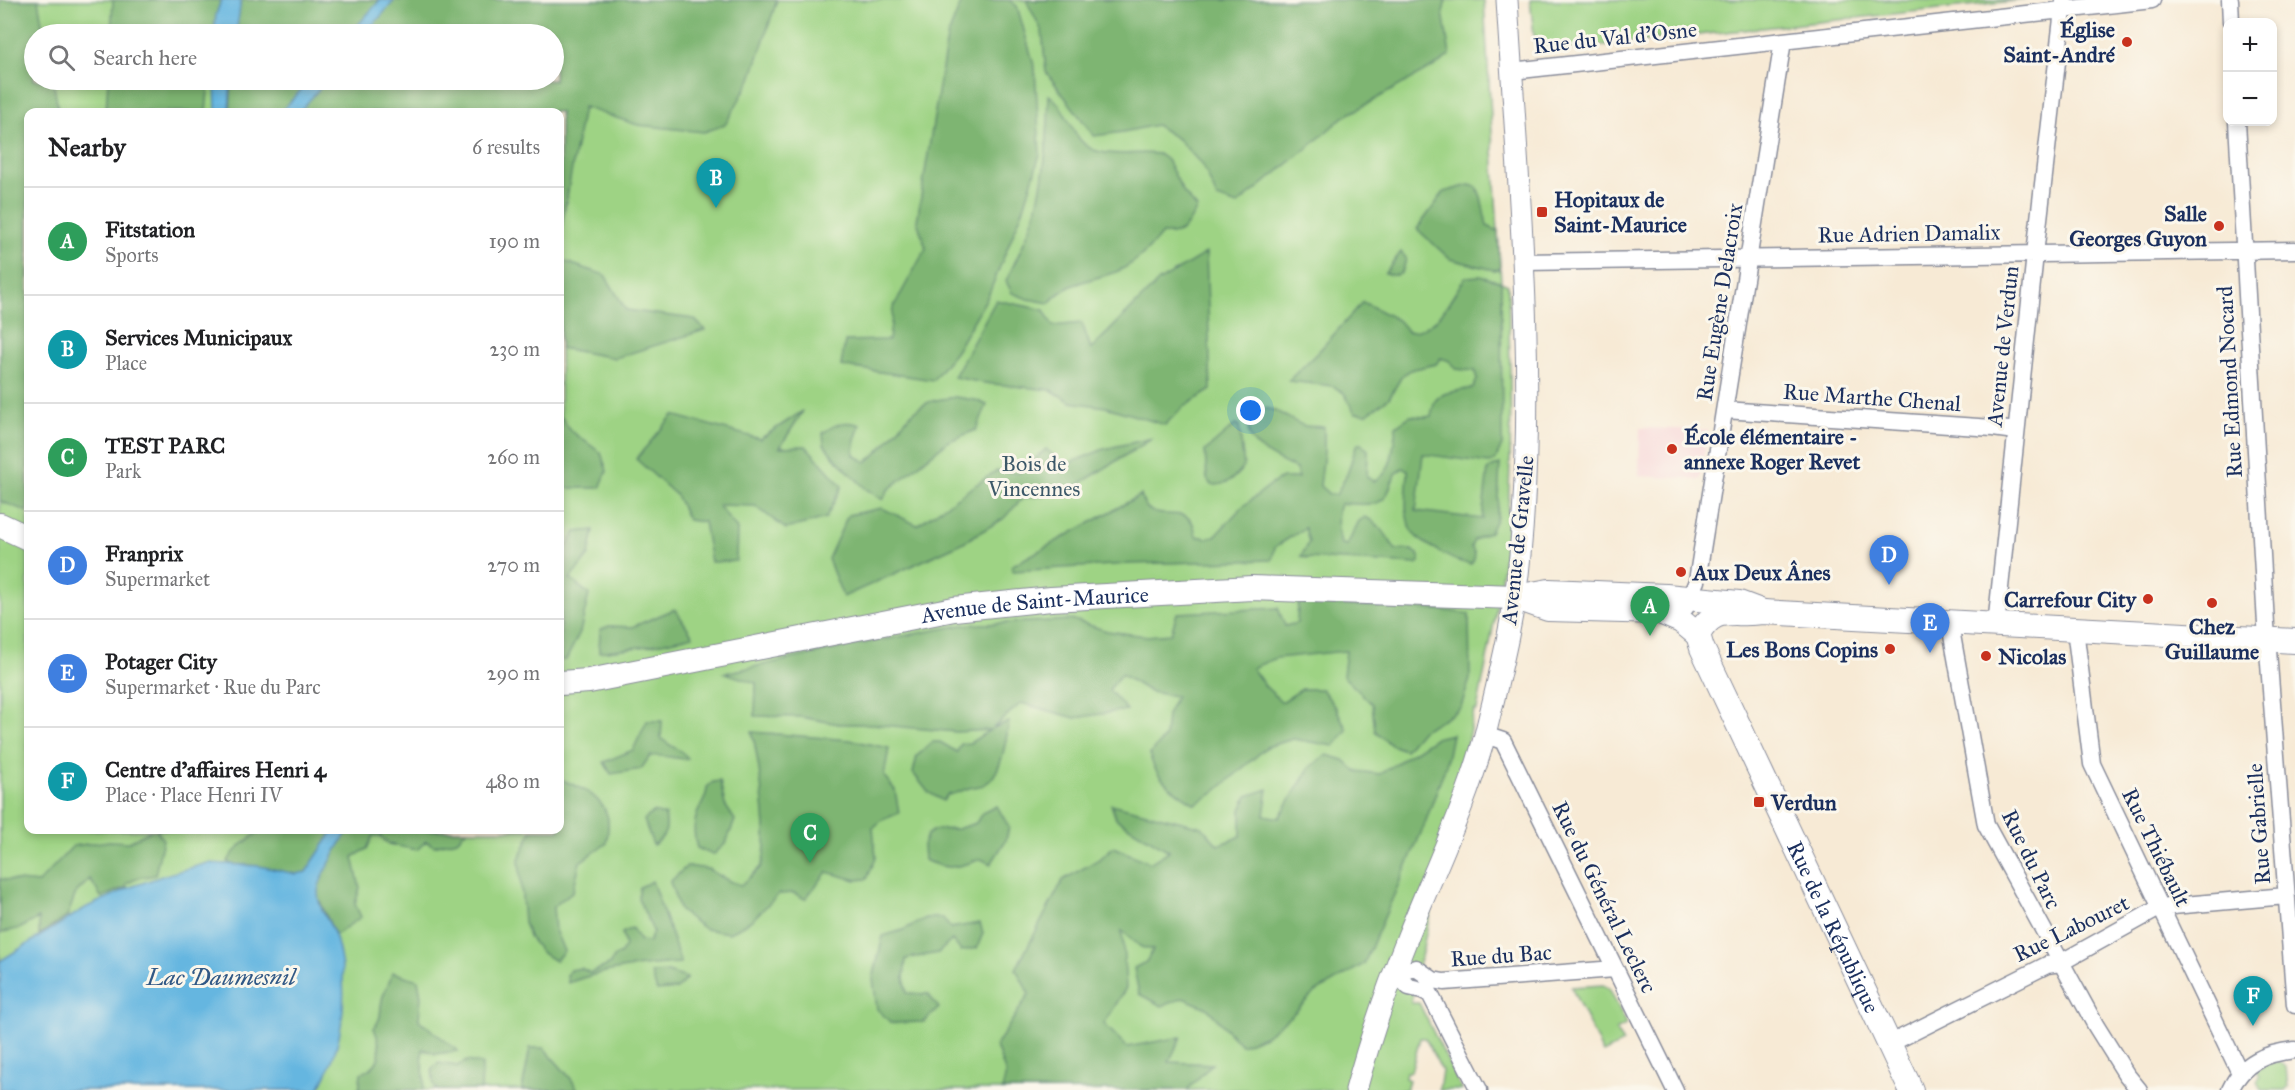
<!DOCTYPE html>
<meta charset="utf-8">
<style>
:root{--surface:#fff;--page:#f2f2f2;--text:#202124;--muted:#757577;--line:#e0e0e0;--accent:#db2777}
body{margin:0;font-family:"IM FELL Great Primer",serif;background:var(--page);color:var(--text)}
.controls{position:absolute;right:18px;top:18px;display:grid;overflow:hidden;border-radius:12px;box-shadow:0 3px 9px #0003}
.controls button{width:54px;height:54px;display:grid;place-items:center;padding:0;border:0;border-bottom:2px solid var(--line);background:var(--surface);color:var(--text);font:30px sans-serif}
.you{position:absolute;left:1251px;top:411px;width:21px;height:21px;margin:-15px;border:4px solid #fff;border-radius:50%;background:#1a73e8;box-shadow:0 0 0 9px #1a73e833}
.badge{display:grid;place-items:center;width:39px;height:39px;border-radius:50%;background:var(--accent);color:#fff;font-size:20px;font-weight:700}
.pin{position:absolute;translate:-50% -50px;filter:drop-shadow(0 2px 3px #0008)}
.pin::after{content:'';position:absolute;top:32px;width:21px;height:18px;background:inherit;clip-path:polygon(0 0,100% 0,50% 100%)}
.list{margin:0;padding:0;list-style:none}
h2{display:flex;justify-content:space-between;align-items:center;height:78px;margin:0;padding:0 24px;font-size:26px}
h2 small{font-size:20px;font-weight:400;color:var(--muted)}
.list li{display:grid;grid-template-columns:39px 1fr auto;gap:18px;align-items:center;box-sizing:border-box;height:108px;padding:0 24px;border-top:2px solid var(--line)}
.list b{display:block;font-size:22px;white-space:nowrap}
.list p{margin:0;font-size:20px;white-space:nowrap;color:var(--muted)}
.list em{font-size:20px;font-style:normal;color:var(--muted)}
.icon{flex:none;width:33px;height:33px;fill:none;stroke:currentColor;stroke-width:2;stroke-linecap:round;stroke-linejoin:round}
.map{position:relative;flex:none;width:2295px;height:1090px;overflow:hidden}
.search{position:absolute;background:var(--surface);box-shadow:0 3px 9px #0003;left:24px;top:24px;width:540px;height:66px;display:flex;align-items:center;gap:15px;box-sizing:border-box;padding:0 21px;border-radius:33px;color:var(--muted);font-size:22px}
.panel{position:absolute;background:var(--surface);box-shadow:0 3px 9px #0003;left:24px;top:108px;width:540px;height:726px;border-radius:12px}
.map>svg:first-child{display:block}
</style>
<div class="map">
<svg width="2295" height="1090" viewBox="0 0 2295 1090">
<rect width="100%" height="100%" fill="#fbf7ec"/>
<filter id="ink" filterUnits="userSpaceOnUse"><feTurbulence type="fractalNoise" baseFrequency=".0167" numOctaves="2"/><feDisplacementMap in="SourceGraphic" scale="12" xChannelSelector="R" yChannelSelector="G"/><feConvolveMatrix kernelMatrix="1 2 1 2 8 2 1 2 1" color-interpolation-filters="sRGB"/></filter>
<filter id="wash" filterUnits="userSpaceOnUse"><feTurbulence type="fractalNoise" baseFrequency=".008" numOctaves="4" result="noise"/><feDisplacementMap in="SourceGraphic" scale="24" xChannelSelector="R" yChannelSelector="G"/><feGaussianBlur stdDeviation="1.35" result="paint"/><feColorMatrix in="noise" values="0 0 0 0 0 0 0 0 0 0 0 0 0 0 0 0 0 1.4 0 .05"/><feComposite in="paint" operator="in"/></filter>
<g filter="url(#wash)">
<rect width="100%" height="100%" fill="#f7ead5"/>
<path fill="#f7cfd4" d="M1640 428 1708 430 1700 479 1639 476Z"/>
<path fill="#9ed384" stroke="#5c8171" stroke-width="1.5" fill-rule="evenodd" d="M0 0H1484L1501 282 1508 285C1510 366 1513 446 1507 526 1502 588 1489 650 1477 710L1474 711 1411 1003H1419L1462 1090H1439L1442 1071 1425 1038H1420L1411 1072H1406L1405 1078 1409 1080 1406 1090H0ZM34 34H554V80H34ZM28 112H560V830H28Z
M1530 0H2023L1550 51 1542 49 1535 44Z
M1603 985 1609 988 1627 1024 1616 1030 1623 1043 1603 1053 1571 987Z
M2279 1061 2286 1067 2288 1087 2285 1090H2263L2257 1082 2260 1076 2257 1070 2267 1064Z"/>
<path fill="#7eb572" stroke="#4c7268" stroke-width="1.5" d="M0 0H38L44 34H34V80H53L58 109 66 112H28V512L0 501Z
M113 0H221L213 34H111Z
M239 0H777L751 79 725 125 704 132 638 125 583 107 560 235V112H230L232 80H554V34H234Z
M962 0H1009L1017 6 1035 69 1040 154 1025 205 988 296 956 351 933 380 841 366 845 341 889 340 893 308 926 248 917 221 947 38Z
M1026 0H1446L1443 12 1450 55 1440 63 1342 118 1311 145 1237 205 1217 198 1203 166 1178 139 1156 125 1123 132 1094 136 1046 72 1042 31Z
M108 80H209L206 112H106Z
M1049 95C1070 109 1071 144 1097 151 1116 157 1139 151 1159 154L1167 160 1184 193 1197 208C1188 225 1184 236 1162 234 1149 250 1135 264 1116 272 1090 281 1068 281 1049 303L1028 299 1012 293 1006 281C1018 256 1031 230 1038 202 1046 167 1048 131 1049 95Z
M1469 185 1477 187 1481 197 1487 226 1498 231 1500 269 1494 270 1450 259 1417 229 1444 192Z
M1401 252 1406 258C1403 274 1401 279 1385 273Z
M1206 253 1211 390 1183 407 1165 425 1106 407 1071 402 1051 390 984 383 954 377 996 300 1044 310 1053 326 1082 323 1091 349 1159 281Z
M560 260 605 275 626 310 694 319 705 330 615 358 560 348Z
M1480 276 1501 282 1502 445 1495 461 1489 463 1423 454 1416 511 1482 519 1488 469 1500 464 1497 517 1490 532 1474 540 1471 547C1476 554 1476 557 1471 564 1458 563 1447 557 1437 550 1430 546 1419 541 1414 534 1401 516 1408 490 1408 470L1403 468C1389 475 1392 497 1379 502 1368 507 1352 502 1340 504 1335 517 1338 530 1341 544L1347 545 1359 521 1365 517C1382 525 1386 536 1396 550H1412L1418 554 1420 560 1417 564 1307 558 1301 556 1309 542 1305 528 1275 547 1272 560 1129 564 1013 571 1011 566 1141 495C1148 528 1181 504 1192 522 1194 525 1195 532 1196 536L1207 538 1214 537 1241 508 1270 485 1282 478H1298L1296 469C1283 462 1256 451 1250 437 1248 432 1248 424 1247 418L1252 410C1274 403 1285 419 1305 426 1310 427 1318 426 1324 427V452L1320 486 1329 494 1336 495 1348 472 1356 446 1360 443 1368 450 1367 477 1373 481C1394 475 1393 444 1396 426L1410 416 1426 417 1431 416C1432 411 1433 405 1435 401 1443 390 1462 391 1473 388L1477 380 1475 371 1456 369 1450 361 1441 358 1436 364 1410 370 1402 376 1389 398 1367 414 1355 413 1344 393 1333 386 1288 381 1318 352 1363 302 1398 320 1408 332C1442 329 1448 299 1466 277Z
M955 397 975 400 987 405 976 430 947 442 888 490 883 500 866 489 832 455 824 444 823 433C835 424 846 419 860 425L855 440 854 455 866 462C890 446 901 416 927 403 935 399 946 399 955 397Z
M803 411 780 447 806 446 842 486 826 518 786 529 755 506 718 505 737 529 736 561 711 562 704 522 688 520 676 495 636 459 673 415 760 439Z
M560 415 570 430 601 453 607 471 600 488H560Z
M1235 425H1239L1244 466C1235 478 1227 486 1211 485L1207 479 1205 451Z
M1153 438 1065 493 1023 498 1003 519 962 543 843 597 828 559 848 515 882 508 917 525 996 471 1019 473 1046 449 1065 465 1104 449Z
M594 530 589 555 570 579 589 594 580 632 566 660H560V557L576 532Z
M1298 603 1442 610 1469 614 1470 679 1461 707 1452 714 1422 730 1405 750 1391 745 1375 731 1372 704 1343 676 1346 651 1276 658 1252 668 1265 686 1282 702 1302 689H1322L1336 708 1347 730 1334 746 1293 739 1267 747 1214 793 1195 804C1176 792 1154 779 1150 754L1165 737 1167 715 1176 696 1150 692 1121 674 1109 690 1127 710 1075 718 1021 703 993 728 1009 722C1006 740 1002 777 983 785 980 787 976 786 973 787 964 789 957 794 947 795L943 801 928 792 913 773 917 756 933 742H940L957 752 961 744 970 743 990 730 956 732 872 724H839L801 717 755 716 756 683 725 673 855 645 962 625 1074 620 1107 631 1146 636 1171 634 1177 613 1278 608 1285 626 1297 623Z
M675 609 693 636 648 646 599 652 600 630 609 626 632 627Z
M647 721H662L661 738C670 748 682 748 688 759 675 759 661 754 650 756L641 769 611 774 604 762 633 750Z
M752 732 850 740 889 748 884 776 895 790 899 813 882 820 873 828 876 857 867 879 856 880 827 872 805 899 794 893 779 894 752 920 729 933 705 929 680 911 670 882 687 866 708 869 729 881 741 885C747 879 757 872 761 866 772 846 758 757 752 732Z
M1452 734 1446 765 1424 826 1364 964 1314 993 1292 1015 1265 1036 1241 1045 1207 1008 1183 998 1162 1006 1139 994 1134 968 1146 962 1153 950 1141 947 1122 931 1126 988 1104 1024 1127 1047 1181 1037 1169 1062 1212 1064 1187 1090H1002L1006 1074 996 1046 1029 994 1016 969 1063 880 1101 858 1113 847 1150 863 1169 851 1116 819 1111 804 1202 827 1218 845 1241 836V810L1247 796 1268 789 1264 815 1279 818 1310 767 1327 755 1344 760 1356 771 1380 774 1435 738Z
M560 779C577 786 601 795 607 815 610 823 607 834 607 843L580 862 573 891 553 907 555 930 564 951 555 961 541 952 529 937 524 922 519 859 532 830H560Z
M720 781 725 805 735 820 726 843 713 855 697 848C694 838 693 825 697 814 701 804 707 799 707 787L713 782Z
M997 806 1009 827 1006 840 991 864 981 859C955 868 950 871 924 860L923 845 927 835 934 830 957 829 976 823 982 813Z
M653 812 665 815C668 829 666 837 653 845L644 820Z
M152 830H157L163 840 155 875 138 878 126 884 127 887 101 897 90 879 76 893 67 917 39 935V918L21 928 0 933V879L38 883 73 846 109 841 129 842Z
M261 830H467L457 840 434 846 426 841 417 850 388 844 380 836H373L367 849 353 857 360 888 355 904 361 917 335 935 319 899 259 866 229 864 228 861C235 847 249 840 261 830Z
M652 881 681 963C642 965 605 969 568 983L567 975 570 970 581 968 590 973 609 965 614 957 621 953 625 946 622 933 632 928 640 941 649 942 653 931 638 898 640 887Z
M926 918H943L950 928 980 923 983 933 977 948 961 951 952 940 938 953 906 959 904 977 907 993 928 994 939 1008 924 1022 891 1023 877 1009 873 979 883 936 903 930Z
M392 972 418 980 421 996 419 1020 458 1051 436 1054 423 1049C420 1063 427 1077 423 1090H359L361 1073C384 1065 382 1048 374 1028 383 1016 379 1014 382 1000 384 990 390 984 392 972Z
M668 972 687 978 677 989 657 991 651 973Z
M530 1048H544L572 1080 578 1090H522Z
M467 1061 482 1064 481 1090H438L434 1086 432 1068 439 1063 457 1066Z"/>
<path fill="#65b6e0" stroke="#40729f" stroke-width="1.5" d="M221 0H241L236 34H214L216 15Z
M380 0H395L365 34H350Z
M215 80H231L229 112H216Z
M310 80H327L299 112H281Z
M336 830H349C342 840 319 879 318 891 317 909 331 922 336 938 350 988 345 1045 318 1090H0V961L87 907 131 887 165 875 208 863 259 866 296 874 306 872 331 834Z"/>
</g>
<g filter="url(#ink)">
<g fill="none" stroke-linecap="round" stroke-linejoin="round">
<g stroke="#898c9a" stroke-width="19">
<path id="minor" d="M2230 0 2231 22
M1512 71 2152 0
M2237 122 2266 624 2295 1005
M1524 262 2295 250
M1725 410 1993 428 2015 431
M1686 607 1697 581 1783 41
M1950 624 1986 825 2096 1026 2126 1074 2139 1090
M1996 626 2035 254 2064 1
M2075 629 2092 764 2240 1073
M1485 735 1503 741 1675 1090
M1394 972 1416 968 1433 980 1444 982 1615 969
M1394 972 1409 987 1422 990 1430 994 1479 1090
M1889 1044 2047 965 2060 963 2161 907 2286 896
M2230 1090C2243 1062 2266 1053 2295 1050"/>
</g>
<g stroke="#898c9a" stroke-width="23">
<path id="tertiary" d="M1356 1090C1370 1038 1388 986 1408 936 1435 868 1468 802 1486 731 1500 673 1515 615 1520 555 1537 370 1518 185 1507 0"/>
</g>
<g stroke="#898c9a" stroke-width="26">
<g id="secondary">
<path d="M0 525 28 538"/>
<path d="M1517 598 1548 609 1660 612 1681 621 1698 635"/>
<path d="M1698 635C1715 603 1733 617 1763 612L2295 641"/>
<path id="s1" d="M1698 635 1702 648 1911 1090"/>
<path id="s2" d="M560 683 589 681 954 609 1051 599 1252 588 1515 597 1549 591 1666 596 1739 603 1763 612"/>
</g>
</g>
<use href="#minor" stroke="#fff" stroke-width="16"/>
<use href="#tertiary" stroke="#fff" stroke-width="21"/>
<use href="#secondary" stroke="#fff" stroke-width="24"/>
</g>
</g>
<g fill="#c8321e" stroke="#fbf7ec" stroke-width="2">
<circle cx="2127" cy="42" r="6"/>
<rect x="1536" y="206" width="12" height="12" rx="3"/>
<circle cx="2219" cy="226" r="6"/>
<circle cx="1672" cy="449" r="6"/>
<circle cx="1681" cy="572" r="6"/>
<circle cx="2148" cy="599" r="6"/>
<circle cx="2212" cy="603" r="6"/>
<circle cx="1890" cy="649" r="6"/>
<circle cx="1986" cy="656" r="6"/>
<rect x="1753" y="796" width="12" height="12" rx="3"/>
</g>
<g text-anchor="middle" stroke-width="6" stroke-linejoin="round" paint-order="stroke">
<g font-size="22" font-weight="bold" fill="#1b2f5e" stroke="#fbf7ec" text-anchor="start">
<text x="2115" y="37" text-anchor="end">Église<tspan x="2115" dy="25">Saint-André</tspan></text>
<text x="1554" y="207">Hopitaux de<tspan x="1554" dy="25">Saint-Maurice</tspan></text>
<text x="2207" y="221" text-anchor="end">Salle<tspan x="2207" dy="25">Georges Guyon</tspan></text>
<text x="1684" y="444">École élémentaire -<tspan x="1684" dy="25">annexe Roger Revet</tspan></text>
<text x="1693" y="580">Aux Deux Ânes</text>
<text x="2136" y="607" text-anchor="end">Carrefour City</text>
<text x="2212" y="634" text-anchor="middle">Chez<tspan x="2212" dy="25">Guillaume</tspan></text>
<text x="1878" y="657" text-anchor="end">Les Bons Copins</text>
<text x="1998" y="664">Nicolas</text>
<text x="1771" y="810">Verdun</text>
</g>
<g font-size="22" fill="#1b2f5e" stroke="#fbf7ec">
<text transform="translate(1615 37) rotate(-6)" y="8">Rue du Val d'Osne</text>
<text transform="translate(1909 233) rotate(-1)" y="8">Rue Adrien Damalix</text>
<text transform="translate(1719 302) rotate(-81)" y="8">Rue Eugène Delacroix</text>
<text transform="translate(2002 346) rotate(-84)" y="8">Avenue de Verdun</text>
<text transform="translate(2229 382) rotate(-93)" y="8">Rue Edmond Nocard</text>
<text transform="translate(1872 397) rotate(4)" y="8">Rue Marthe Chenal</text>
<text transform="translate(1517 540) rotate(-84)" y="8">Avenue de Gravelle</text>
<text dy="8" stroke="none"><textPath href="#s2" startOffset="482">Avenue de Saint-Maurice</textPath></text>
<text transform="translate(2258 824) rotate(-94)" y="8">Rue Gabrielle</text>
<text transform="translate(2157 847) rotate(64)" y="8">Rue Thiébault</text>
<text transform="translate(2032 859) rotate(64)" y="8">Rue du Parc</text>
<text transform="translate(1605 897) rotate(64)" y="8">Rue du Général Leclerc</text>
<text dy="8" stroke="none"><textPath href="#s1" startOffset="322">Rue de la République</textPath></text>
<text transform="translate(2071 928) rotate(-26)" y="8">Rue Labouret</text>
<text transform="translate(1501 955) rotate(-4)" y="8">Rue du Bac</text>
</g>
<g font-size="22" fill="#3c5868" stroke="#fbf7ec">
<text x="1034" y="471">Bois de<tspan x="1034" dy="25">Vincennes</tspan></text>
</g>
<g font-size="24" font-style="italic" fill="#315885" stroke="#fbf7ec">
<text x="221" y="985">Lac Daumesnil</text>
</g>
</g>
</svg>
<div class="controls">
<button>+</button>
<button>−</button>
</div>
<div class="you"></div>
<div class="pin badge" style="left:1650px;top:636px;background:#2e9e5b">A</div>
<div class="pin badge" style="left:716px;top:208px;background:#0f9aa8">B</div>
<div class="pin badge" style="left:810px;top:863px;background:#2e9e5b">C</div>
<div class="pin badge" style="left:1889px;top:585px;background:#3f7fe0">D</div>
<div class="pin badge" style="left:1930px;top:653px;background:#3f7fe0">E</div>
<div class="pin badge" style="left:2253px;top:1026px;background:#0f9aa8">F</div>
<div class="search"><svg class="icon" aria-label="search" viewBox="0 0 24 24"><circle cx="10" cy="10" r="6"/><path d="M15 15l6 6"/></svg>Search here</div>
<section class="panel">
<h2>Nearby<small>6 results</small></h2>
<ul class="list">
<li><span class="badge" style="background:#2e9e5b">A</span><div><b>Fitstation</b><p>Sports</p></div><em>190 m</em></li>
<li><span class="badge" style="background:#0f9aa8">B</span><div><b>Services Municipaux</b><p>Place</p></div><em>230 m</em></li>
<li><span class="badge" style="background:#2e9e5b">C</span><div><b>TEST PARC</b><p>Park</p></div><em>260 m</em></li>
<li><span class="badge" style="background:#3f7fe0">D</span><div><b>Franprix</b><p>Supermarket</p></div><em>270 m</em></li>
<li><span class="badge" style="background:#3f7fe0">E</span><div><b>Potager City</b><p>Supermarket · Rue du Parc</p></div><em>290 m</em></li>
<li><span class="badge" style="background:#0f9aa8">F</span><div><b>Centre d'affaires Henri 4</b><p>Place · Place Henri IV</p></div><em>480 m</em></li>
</ul>
</section>
</div>
